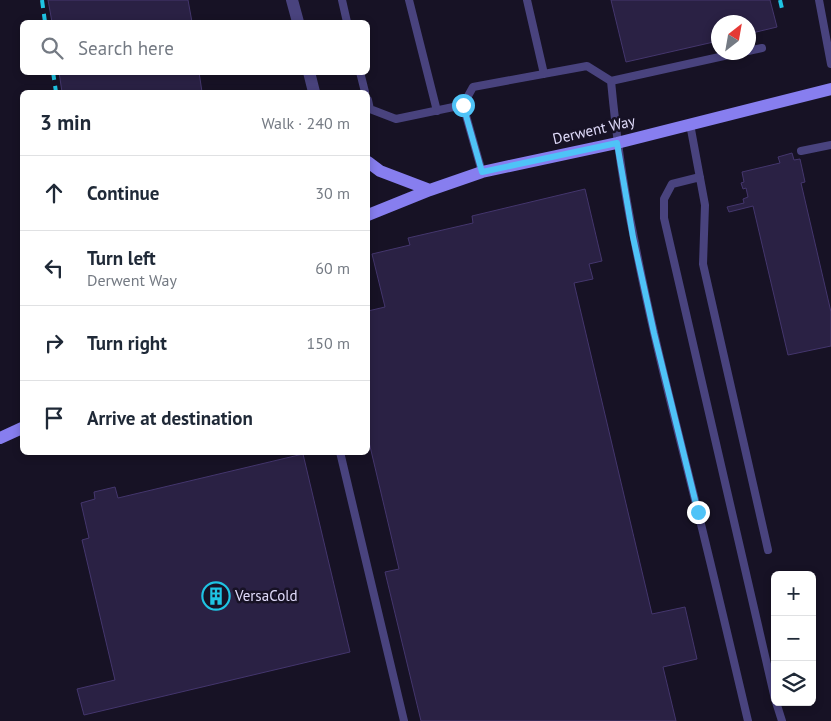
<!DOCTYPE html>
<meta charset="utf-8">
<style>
:root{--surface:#fff;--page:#f6f6f7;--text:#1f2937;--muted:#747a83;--line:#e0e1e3}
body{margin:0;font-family:"PT Sans",sans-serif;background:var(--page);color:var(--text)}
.controls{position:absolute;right:15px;bottom:15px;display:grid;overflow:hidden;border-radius:8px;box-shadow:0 2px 8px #0003}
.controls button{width:45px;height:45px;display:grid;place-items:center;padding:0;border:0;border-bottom:1px solid var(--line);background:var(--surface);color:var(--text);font:25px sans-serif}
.compass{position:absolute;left:711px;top:15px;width:45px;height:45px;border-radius:50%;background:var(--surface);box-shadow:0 2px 8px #0003;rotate:31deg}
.stop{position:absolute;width:15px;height:15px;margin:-11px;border:4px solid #4fc3f7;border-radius:50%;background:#fff}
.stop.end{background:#4fc3f7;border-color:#fff;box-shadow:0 1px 5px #0008}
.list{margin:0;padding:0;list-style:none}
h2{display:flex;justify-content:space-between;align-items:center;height:65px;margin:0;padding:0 20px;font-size:21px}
h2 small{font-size:16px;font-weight:400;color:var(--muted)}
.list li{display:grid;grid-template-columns:32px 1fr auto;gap:15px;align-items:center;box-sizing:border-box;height:75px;padding:0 20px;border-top:1px solid var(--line)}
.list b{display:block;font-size:19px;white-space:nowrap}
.list p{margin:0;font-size:16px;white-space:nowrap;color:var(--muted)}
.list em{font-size:16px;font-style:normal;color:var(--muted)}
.icon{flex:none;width:28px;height:28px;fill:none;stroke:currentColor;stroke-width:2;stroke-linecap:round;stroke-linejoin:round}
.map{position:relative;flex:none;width:831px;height:721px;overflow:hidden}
.search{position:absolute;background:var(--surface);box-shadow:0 2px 8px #0003;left:20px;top:20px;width:350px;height:55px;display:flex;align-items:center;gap:12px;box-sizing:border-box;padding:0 18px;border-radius:8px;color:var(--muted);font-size:19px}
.panel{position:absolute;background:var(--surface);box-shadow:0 2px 8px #0003;left:20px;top:90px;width:350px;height:365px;border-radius:8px}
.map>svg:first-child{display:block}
</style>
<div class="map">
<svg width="831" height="721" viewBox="0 0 831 721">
<rect width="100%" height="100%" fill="#171225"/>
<path fill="#2a2144" stroke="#44366d" d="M48 0H188L192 22H52Z
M611 0H770L777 27 748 34V22H718V41L626 62Z
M59 72H199L202 92H62Z
M792 153 794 160 800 159 805 182 801 183 831 312V346L788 355 753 206 729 212 727 207 744 203 743 199 748 197 746 188 743 189 741 183 744 182 742 172 780 163 778 157Z
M585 189 602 261 589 264 593 279 574 283 652 614 685 607 697 659 663 667 676 721H421L385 572 399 569 369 442 368 443V311L385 307 372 254 410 245 408 238 473 223 472 216Z
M303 454 350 652 84 715 77 689 115 680 82 540 89 538 81 503 95 499 94 492 115 487 118 498Z"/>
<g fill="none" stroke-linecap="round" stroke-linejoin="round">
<path stroke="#49437e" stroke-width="8" d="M342 0 347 22
M409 0 437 111
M527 0 544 74
M819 0 831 64
M748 51 762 48
M360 72 365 92
M611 81 742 52
M368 100 370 109 396 119 463 105 482 172
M463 105 473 87 587 66 611 81C616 134 623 186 634 238 651 328 674 415 696 504 714 576 731 649 748 721
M690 124 705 205 703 264 768 550
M801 151 831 145
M700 177 672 184 664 199V218L775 699
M340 452 404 721
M776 702 782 721"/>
<path stroke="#49437e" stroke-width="12" d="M292 0 298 22
M309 72 314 92"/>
<path stroke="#877eef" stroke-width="12" d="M368 162 380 171 430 190
M368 215 430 190 482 172 617 143 831 89
M0 438 22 428"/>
<path stroke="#1fc4e3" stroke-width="4" stroke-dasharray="8 6" stroke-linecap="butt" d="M42 0 45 22
M780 0 783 13
M53 72 56 92"/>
</g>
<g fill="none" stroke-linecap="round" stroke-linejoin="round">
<path stroke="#4fc3f7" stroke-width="6" d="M463 105 482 172 617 143 633 237 654 333 698 512"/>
</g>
<defs>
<g id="building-ring" transform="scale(1.4375)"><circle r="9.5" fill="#171225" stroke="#1fc4e3" stroke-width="1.5"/><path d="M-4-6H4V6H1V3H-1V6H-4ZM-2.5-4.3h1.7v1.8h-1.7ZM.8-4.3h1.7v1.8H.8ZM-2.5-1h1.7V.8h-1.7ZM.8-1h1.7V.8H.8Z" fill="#1fc4e3"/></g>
</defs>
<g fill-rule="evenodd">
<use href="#building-ring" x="216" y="596"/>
</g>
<g text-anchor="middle" stroke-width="5" stroke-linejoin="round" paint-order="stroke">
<g font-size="15" fill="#e0dbfa" stroke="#171225">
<text transform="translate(594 130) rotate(-13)" y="5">Derwent Way</text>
</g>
<g font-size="15" fill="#e0dbfa" stroke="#171225" text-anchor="start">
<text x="235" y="601">VersaCold</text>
</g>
</g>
</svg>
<div class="controls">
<button>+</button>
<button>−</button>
<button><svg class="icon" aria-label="layers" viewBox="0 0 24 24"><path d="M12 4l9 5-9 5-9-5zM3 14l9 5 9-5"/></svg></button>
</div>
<svg class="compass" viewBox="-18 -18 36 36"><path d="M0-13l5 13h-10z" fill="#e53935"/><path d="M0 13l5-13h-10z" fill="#747a83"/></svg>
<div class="stop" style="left:463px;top:105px"></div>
<div class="stop end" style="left:698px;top:512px"></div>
<div class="search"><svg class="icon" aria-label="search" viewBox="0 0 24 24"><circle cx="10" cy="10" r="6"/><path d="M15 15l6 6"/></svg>Search here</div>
<section class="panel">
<h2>3 min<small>Walk · 240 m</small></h2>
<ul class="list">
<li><svg class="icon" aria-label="ahead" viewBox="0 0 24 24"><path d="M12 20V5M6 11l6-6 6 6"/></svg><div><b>Continue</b></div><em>30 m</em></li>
<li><svg class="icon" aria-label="left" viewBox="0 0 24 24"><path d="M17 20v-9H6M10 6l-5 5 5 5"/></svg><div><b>Turn left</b><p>Derwent Way</p></div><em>60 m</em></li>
<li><svg class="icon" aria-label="right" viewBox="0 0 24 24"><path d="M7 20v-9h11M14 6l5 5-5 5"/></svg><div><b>Turn right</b></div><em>150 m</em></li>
<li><svg class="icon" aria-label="arrive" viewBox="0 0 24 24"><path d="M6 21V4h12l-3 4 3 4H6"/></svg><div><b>Arrive at destination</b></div></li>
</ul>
</section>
</div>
